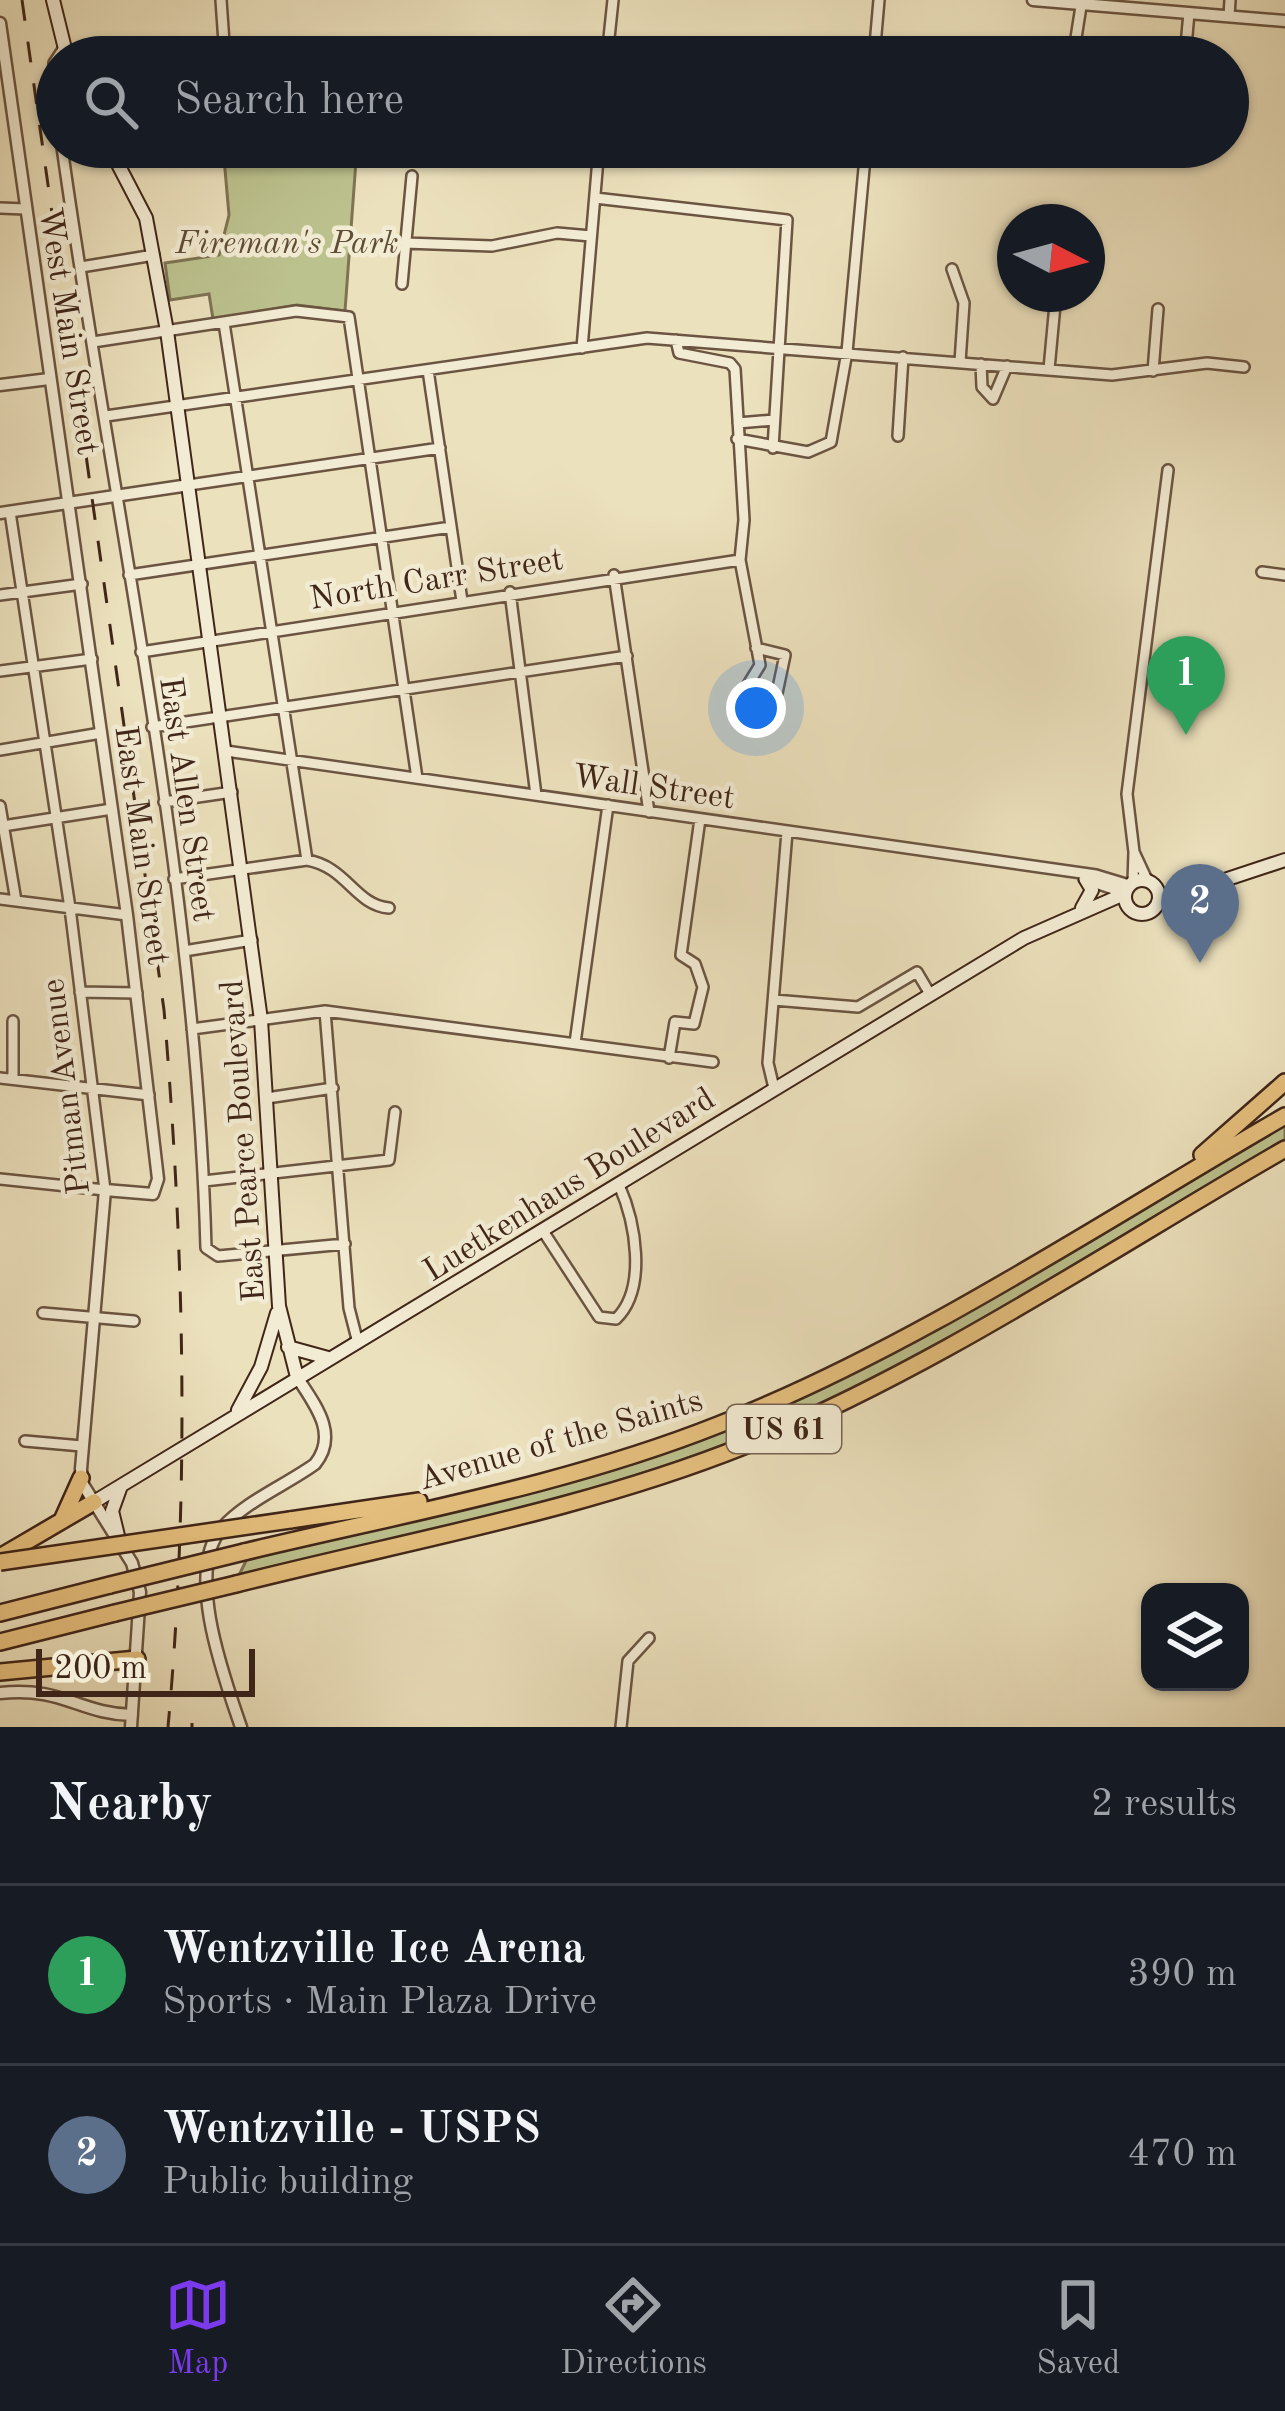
<!DOCTYPE html>
<meta charset="utf-8">
<style>
:root{--surface:#171b24;--page:#20242c;--text:#f1f3f6;--muted:#9ea1a6;--line:#363941;--accent:#7c3aed}
body{margin:0;font-family:"Old Standard TT",serif;background:var(--page);color:var(--text)}
.controls{position:absolute;right:36px;bottom:36px;display:grid;overflow:hidden;border-radius:24px;box-shadow:0 3px 9px #0004}
.controls button{width:108px;height:108px;display:grid;place-items:center;padding:0;border:0;border-bottom:3px solid var(--line);background:var(--surface);color:var(--text);font:60px sans-serif}
.compass{position:absolute;left:997px;top:204px;width:108px;height:108px;border-radius:50%;background:var(--surface);box-shadow:0 3px 9px #0004;rotate:96deg}
.scale{position:absolute;left:36px;bottom:30px;width:219px;box-sizing:border-box;padding-left:12px;border:6px solid #402619;border-top:0;font-size:33px;line-height:42px;white-space:nowrap;color:#402619;-webkit-text-stroke:9px #f3ecd4;paint-order:stroke}
.you{position:absolute;left:756px;top:708px;width:42px;height:42px;margin:-30px;border:9px solid #fff;border-radius:50%;background:#1a73e8;box-shadow:0 0 0 18px #1a73e833}
.badge{display:grid;place-items:center;width:78px;height:78px;border-radius:50%;background:var(--accent);color:#fff;font-size:39px;font-weight:700}
.pin{position:absolute;translate:-50% -99px;filter:drop-shadow(0 3px 6px #0008)}
.pin::after{content:'';position:absolute;top:63px;width:42px;height:36px;background:inherit;clip-path:polygon(0 0,100% 0,50% 100%)}
.list{margin:0;padding:0;list-style:none}
h2{display:flex;justify-content:space-between;align-items:center;height:156px;margin:0;padding:0 48px;font-size:51px}
h2 small{font-size:39px;font-weight:400;color:var(--muted)}
.list li{display:grid;grid-template-columns:78px 1fr auto;gap:36px;align-items:center;box-sizing:border-box;height:180px;padding:0 48px;border-top:3px solid var(--line)}
.list b{display:block;font-size:45px;white-space:nowrap}
.list p{margin:0;font-size:39px;white-space:nowrap;color:var(--muted)}
.list em{font-size:39px;font-style:normal;color:var(--muted)}
.icon{flex:none;width:66px;height:66px;fill:none;stroke:currentColor;stroke-width:2;stroke-linecap:round;stroke-linejoin:round}
.map{position:relative;flex:none;width:1285px;height:1727px;overflow:hidden}
.search{position:absolute;background:var(--surface);box-shadow:0 3px 9px #0004;left:36px;right:36px;top:36px;height:132px;display:flex;align-items:center;gap:30px;box-sizing:border-box;padding:0 42px;border-radius:66px;color:var(--muted);font-size:45px}
.sheet{height:516px;background:var(--surface)}
nav{display:flex;justify-content:space-around;align-items:center;box-sizing:border-box;height:168px;border-top:3px solid var(--line);background:var(--surface);font-size:33px;color:var(--muted)}
nav a{display:grid;justify-items:center;gap:6px}
nav .on{color:var(--accent)}
.map>svg:first-child{display:block}
</style>
<div class="map">
<svg width="1285" height="1727" viewBox="0 0 1285 1727">
<rect width="100%" height="100%" fill="#ece1bd"/>
<filter id="stains"><feTurbulence type="fractalNoise" baseFrequency=".00167" numOctaves="4"/><feColorMatrix values="0 0 0 0 .2 0 0 0 0 .09 0 0 0 0 .02 0 0 0 .5 -.17"/></filter>
<radialGradient id="worn" r=".72"><stop offset=".6" stop-color="#630" stop-opacity="0"/><stop offset="1" stop-color="#630" stop-opacity=".3"/></radialGradient>
<path fill="#bcc28e" stroke="#7e7454" stroke-width="3" d="M223 147H357L345 311 297 305 213 319 209 294 170 300 165 263 219 255 229 215Z
M1285 1122V1140C1120 1235 948 1349 774 1424 605 1498 418 1531 239 1575L247 1559 760 1414Z"/>
<g fill="none" stroke-linecap="round" stroke-linejoin="round">
<g stroke="#6b5542" stroke-width="14">
<path id="minor" d="M221 0 225 57
M1229 16 1230 0
M224 52 274 57
M607 57 613 0
M874 57 879 0
M1073 57 1082 0
M1185 57 1189 13
M57 108 54 63 64 48
M62 147C113 513 196 877 206 1248L218 1256 345 1244
M595 198 787 220 773 448
M0 208 25 209
M405 243 492 246 557 233 591 236
M81 267 154 255
M952 269 964 303 960 362
M402 284 412 176
M224 323 307 860
M676 340 679 353 730 363 735 369 744 520 740 560 760 665 744 691 770 699 777 693 785 655 756 648
M93 342 296 311 349 317 417 778
M582 348 599 147
M981 364 982 387 993 399 1007 366
M1049 369 1056 294
M428 370 462 601
M1153 371 1158 309
M106 416 647 338 1112 375 1207 363 1244 367
M738 423 774 420
M898 436 903 357
M737 439 808 452 831 442 847 352 866 147
M189 485 440 448
M1262 572 1285 575
M129 575 451 527
M614 575 649 812
M510 592 536 795
M0 595 82 584
M141 652 740 560
M0 671 92 659
M152 727 627 656
M0 750 101 733
M226 751 1096 875 1129 885
M164 802 232 792
M0 806 16 901
M3 826 112 809
M174 879 307 860C347 867 355 905 389 908
M1084 879 1125 893
M1147 880 1134 852 1127 794 1168 470
M1133 882 1134 852
M0 899 127 915
M184 951 252 940
M80 992 137 993
M774 1000 858 1007 917 972 930 994
M325 1011 349 1308 358 1343
M13 1021V1079
M192 1029 325 1011 713 1062
M575 1043 608 805
M669 1058 675 1022 694 1024 703 987 695 964 681 955 700 819
M0 1078 149 1095
M774 1088 768 1063 787 832
M267 1098 333 1088
M0 1179 105 1190 70 908 10 512
M204 1181 389 1160 395 1112
M543 1231 599 1317 616 1319C648 1288 635 1221 619 1185
M43 1313 134 1321
M25 1441 82 1446
M621 1727 628 1661 649 1638"/>
</g>
<g stroke="#6b5542" stroke-width="15">
<path id="tertiary" d="M1033 0 1285 21
M0 23 127 915 158 1179 153 1194 105 1190 81 1469 82 1483 132 1563 140 1592 131 1727
M0 385 49 379
M0 513 189 485
M0 1693C62 1686 80 1714 132 1715
M241 1727C225 1680 184 1571 222 1528 246 1501 286 1485 315 1464 339 1434 315 1405 297 1377"/>
</g>
<g stroke="#402619" stroke-width="16">
<path id="secondary" d="M53 0 67 57
M109 147 146 218 167 331 261 1020 279 1306 297 1377
M1125 897a17 17 0 1 1 34 0a17 17 0 1 1-34 0Z
M1158 902 1285 860
M1082 908 1092 890 1086 880
M288 1347 328 1358
M238 1410 261 1367 277 1313
M94 1502 1024 938 1124 894
M119 1540 112 1511 121 1486"/>
</g>
<g stroke="#402619" stroke-width="20">
<path id="motorway" d="M1202 1155 1285 1082
M63 1518 81 1478
M290 1520 419 1501
M244 1552C402 1514 567 1485 718 1425 911 1350 1105 1220 1285 1116
M0 1557 94 1502
M236 1584C405 1541 581 1511 744 1446 927 1373 1113 1248 1285 1149
M0 1613 110 1585
M0 1642 115 1613
M0 1672 137 1659"/>
</g>
<use href="#minor" stroke="#f3ecd4" stroke-width="9"/>
<use href="#tertiary" stroke="#f3ecd4" stroke-width="10"/>
<use href="#secondary" stroke="#f3ecd4" stroke-width="12"/>
<use href="#motorway" stroke="#e6c07e" stroke-width="15"/>
<path stroke="#402619" stroke-width="3" stroke-dasharray="21 21" stroke-linecap="butt" d="M22 0 164 1010C184 1249 190 1488 168 1727
M192 1727V1723"/>
<g stroke="#402619" stroke-width="20" stroke-linecap="butt">
<path id="motorway-bridge" d="M0 1562 290 1520
M110 1585 244 1552
M115 1613 236 1584"/>
</g>
<use href="#motorway-bridge" stroke="#e6c07e" stroke-width="15"/>
</g>
<g text-anchor="middle" stroke-width="9" stroke-linejoin="round" paint-order="stroke">
<rect fill="#f3ecd4" stroke="#766151" stroke-width="3" x="727" y="1405" width="114" height="48" rx="9"/>
<g font-size="30" font-weight="bold" fill="#402619">
<text x="784" y="1439">US 61</text>
</g>
<g font-size="33" font-style="italic" fill="#5f4d36" stroke="#f3ecd4">
<text x="287" y="253">Fireman's Park</text>
</g>
<g font-size="33" fill="#402619" stroke="#f3ecd4">
<text transform="translate(71 331) rotate(81)" y="12">West Main Street</text>
<text transform="translate(436 577) rotate(-9)" y="12">North Carr Street</text>
<text transform="translate(654 785) rotate(8)" y="12">Wall Street</text>
<text transform="translate(189 799) rotate(82)" y="12">East Allen Street</text>
<text transform="translate(144 845) rotate(82)" y="12">East Main Street</text>
<text transform="translate(64 1087) rotate(-97)" y="12">Pitman Avenue</text>
<text transform="translate(241 1141) rotate(-94)" y="12">East Pearce Boulevard</text>
<text transform="translate(568 1183) rotate(-32)" y="12">Luetkenhaus Boulevard</text>
<text transform="translate(560 1438) rotate(-16)" y="12">Avenue of the Saints</text>
</g>
</g>
<rect width="100%" height="100%" filter="url(#stains)"/>
<rect width="100%" height="100%" fill="url(#worn)"/>
</svg>
<div class="controls">
<button><svg class="icon" aria-label="layers" viewBox="0 0 24 24"><path d="M12 4l9 5-9 5-9-5zM3 14l9 5 9-5"/></svg></button>
</div>
<svg class="compass" viewBox="-18 -18 36 36"><path d="M0-13l5 13h-10z" fill="#e53935"/><path d="M0 13l5-13h-10z" fill="#9ea1a6"/></svg>
<div class="scale">200 m</div>
<div class="you"></div>
<div class="pin badge" style="left:1186px;top:735px;background:#2e9e5b">1</div>
<div class="pin badge" style="left:1200px;top:963px;background:#5c6f8a">2</div>
<div class="search"><svg class="icon" aria-label="search" viewBox="0 0 24 24"><circle cx="10" cy="10" r="6"/><path d="M15 15l6 6"/></svg>Search here</div>
</div>
<section class="sheet">
<h2>Nearby<small>2 results</small></h2>
<ul class="list">
<li><span class="badge" style="background:#2e9e5b">1</span><div><b>Wentzville Ice Arena</b><p>Sports · Main Plaza Drive</p></div><em>390 m</em></li>
<li><span class="badge" style="background:#5c6f8a">2</span><div><b>Wentzville - USPS</b><p>Public building</p></div><em>470 m</em></li>
</ul>
</section>
<nav>
<a class="on"><svg class="icon" aria-label="map" viewBox="0 0 24 24"><path d="M3 6l6-2 6 2 6-2v14l-6 2-6-2-6 2zM9 4v14M15 6v14"/></svg>Map</a>
<a><svg class="icon" aria-label="directions" viewBox="0 0 24 24"><path d="M12 3l9 9-9 9-9-9zM9 14v-3h6M13 9l2 2-2 2"/></svg>Directions</a>
<a><svg class="icon" aria-label="saved" viewBox="0 0 24 24"><path d="M7 4h10v16l-5-4-5 4z"/></svg>Saved</a>
</nav>
